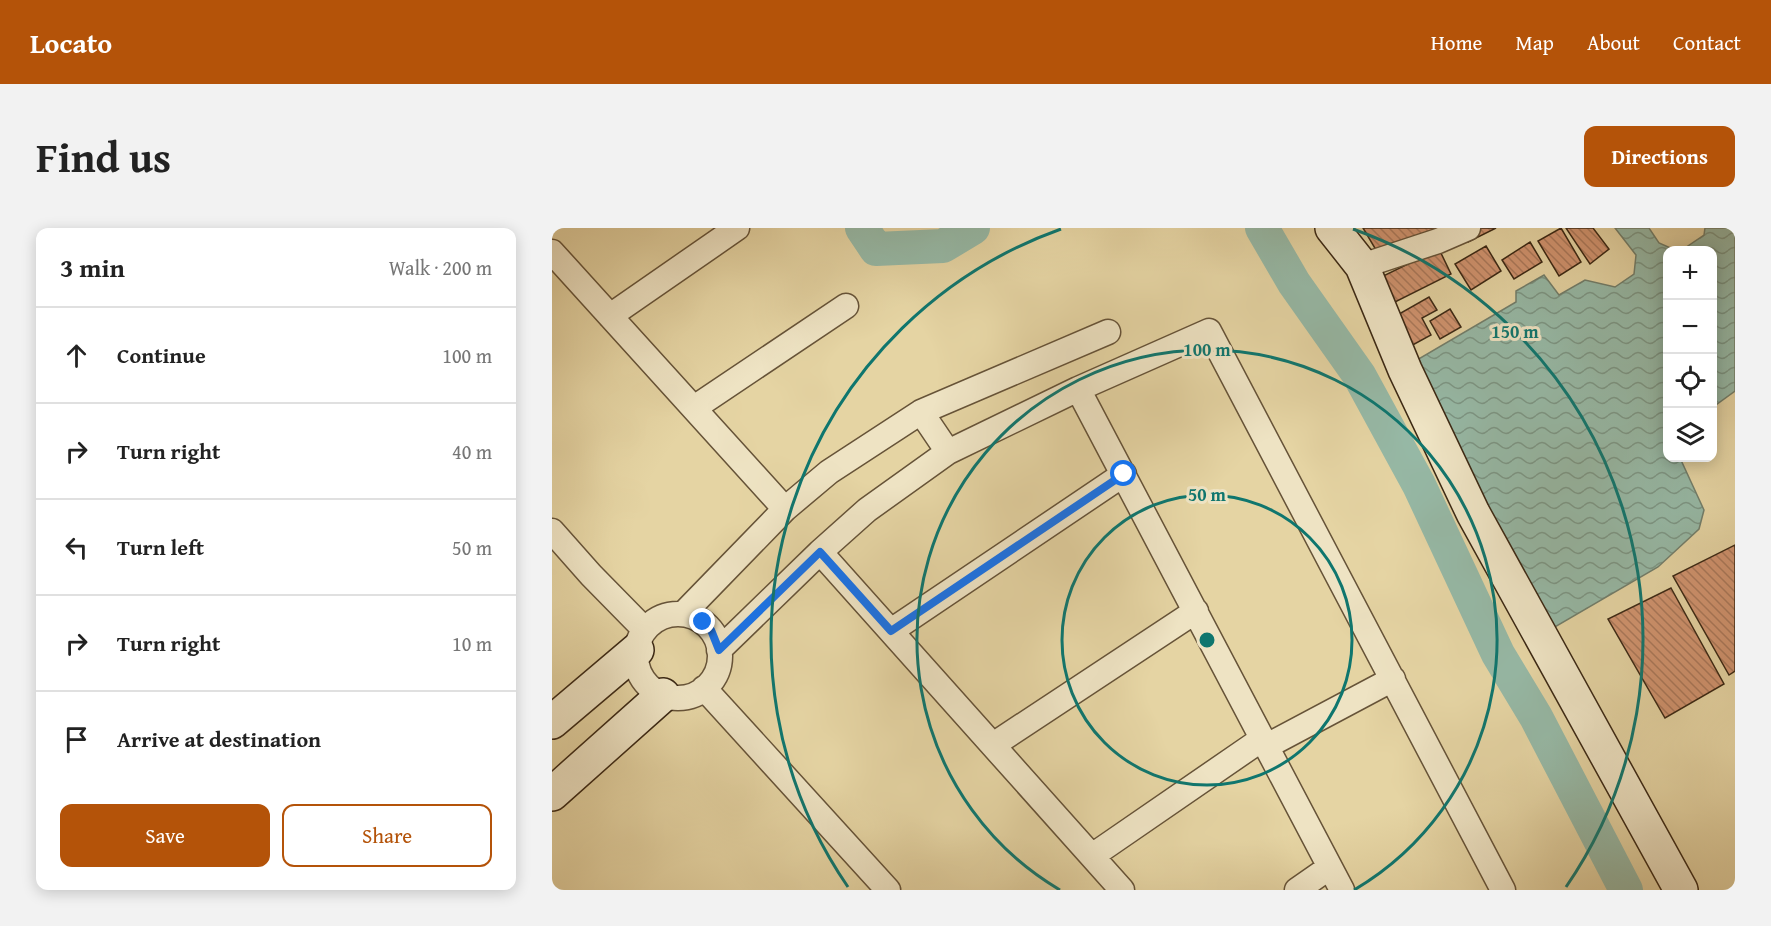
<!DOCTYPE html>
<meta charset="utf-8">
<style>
:root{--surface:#fff;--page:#f2f2f2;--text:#222;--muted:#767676;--line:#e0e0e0;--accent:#b45309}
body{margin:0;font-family:"Gentium Book Plus",serif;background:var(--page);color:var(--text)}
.controls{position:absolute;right:18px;top:18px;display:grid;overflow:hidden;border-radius:12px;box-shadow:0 3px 15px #0003}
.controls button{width:54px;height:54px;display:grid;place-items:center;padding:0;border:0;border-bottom:2px solid var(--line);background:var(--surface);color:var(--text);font:30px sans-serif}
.stop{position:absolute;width:18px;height:18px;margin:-14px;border:4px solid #1a73e8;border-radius:50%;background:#fff}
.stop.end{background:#1a73e8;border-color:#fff;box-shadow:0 2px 6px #0008}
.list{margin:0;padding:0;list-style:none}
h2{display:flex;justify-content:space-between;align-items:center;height:78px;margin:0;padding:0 24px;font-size:26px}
h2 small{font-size:20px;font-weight:400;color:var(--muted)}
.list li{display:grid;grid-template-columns:39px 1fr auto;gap:18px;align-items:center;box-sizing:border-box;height:96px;padding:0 24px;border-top:2px solid var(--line)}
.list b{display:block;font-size:22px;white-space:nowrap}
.list em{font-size:20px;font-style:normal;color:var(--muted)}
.actions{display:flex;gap:12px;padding:18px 24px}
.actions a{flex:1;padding:14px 0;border:2px solid var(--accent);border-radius:12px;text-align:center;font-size:21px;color:var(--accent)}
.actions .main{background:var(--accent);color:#fff}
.icon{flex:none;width:33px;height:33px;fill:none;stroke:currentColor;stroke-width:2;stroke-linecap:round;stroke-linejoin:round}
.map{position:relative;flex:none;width:1183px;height:662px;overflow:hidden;border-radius:12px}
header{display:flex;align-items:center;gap:36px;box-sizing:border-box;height:84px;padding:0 30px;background:var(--accent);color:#fff}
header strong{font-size:28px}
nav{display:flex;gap:33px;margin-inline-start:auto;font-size:21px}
.intro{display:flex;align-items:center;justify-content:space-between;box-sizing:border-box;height:144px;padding:0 36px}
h1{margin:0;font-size:42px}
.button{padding:15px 27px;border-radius:12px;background:var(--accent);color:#fff;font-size:21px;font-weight:700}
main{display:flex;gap:36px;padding:0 36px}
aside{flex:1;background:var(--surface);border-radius:12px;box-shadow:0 3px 15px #0003}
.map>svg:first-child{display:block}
</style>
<header>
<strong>Locato</strong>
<nav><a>Home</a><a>Map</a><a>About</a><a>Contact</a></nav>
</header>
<div class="intro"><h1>Find us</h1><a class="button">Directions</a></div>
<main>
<aside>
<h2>3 min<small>Walk · 200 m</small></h2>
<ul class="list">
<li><svg class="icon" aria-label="ahead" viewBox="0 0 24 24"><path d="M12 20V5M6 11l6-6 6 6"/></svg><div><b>Continue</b></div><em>100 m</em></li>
<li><svg class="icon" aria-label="right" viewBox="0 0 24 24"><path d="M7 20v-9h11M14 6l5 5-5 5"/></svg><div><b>Turn right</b></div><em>40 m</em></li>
<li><svg class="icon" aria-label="left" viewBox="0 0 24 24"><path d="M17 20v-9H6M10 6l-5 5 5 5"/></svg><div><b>Turn left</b></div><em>50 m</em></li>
<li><svg class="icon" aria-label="right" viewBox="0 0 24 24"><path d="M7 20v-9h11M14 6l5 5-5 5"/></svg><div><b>Turn right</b></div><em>10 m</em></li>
<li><svg class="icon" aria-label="arrive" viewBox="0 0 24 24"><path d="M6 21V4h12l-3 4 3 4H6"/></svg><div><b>Arrive at destination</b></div></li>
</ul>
<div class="actions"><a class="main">Save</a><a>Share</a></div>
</aside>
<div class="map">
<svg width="1183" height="662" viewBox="0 0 1183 662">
<defs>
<pattern id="water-waves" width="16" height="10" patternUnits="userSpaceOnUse" patternTransform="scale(1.5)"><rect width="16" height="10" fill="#96b8a5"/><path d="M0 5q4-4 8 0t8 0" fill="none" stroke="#7c9685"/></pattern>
<pattern id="building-back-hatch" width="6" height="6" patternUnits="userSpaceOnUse" patternTransform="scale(1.5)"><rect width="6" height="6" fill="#d0936f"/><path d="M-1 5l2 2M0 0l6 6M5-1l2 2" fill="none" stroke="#aa785a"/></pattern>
</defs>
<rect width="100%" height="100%" fill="#e5d4a3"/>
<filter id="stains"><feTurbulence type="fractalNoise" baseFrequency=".00333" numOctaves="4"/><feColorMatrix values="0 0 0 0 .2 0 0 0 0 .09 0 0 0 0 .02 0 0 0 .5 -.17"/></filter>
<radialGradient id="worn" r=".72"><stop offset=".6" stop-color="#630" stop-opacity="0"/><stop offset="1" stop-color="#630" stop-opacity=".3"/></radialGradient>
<path fill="url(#water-waves)" stroke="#727e6b" stroke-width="1.5" d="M1063 0H1097L1107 15 1123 22H1116V230H1128L1152 282 1147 301 1106 339 996 403 858 136 964 74V63L992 47 1007 67 1033 52 1063 59 1082 46 1084 27Z
M1153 0H1183V163L1161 179 1160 22H1130L1152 7Z"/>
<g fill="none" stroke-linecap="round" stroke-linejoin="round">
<path stroke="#96b8a5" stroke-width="34" d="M310 0 324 21 391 18 421 0
M710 0 742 55 807 147 867 257 946 426 984 489 1074 662"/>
</g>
<path fill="url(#building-back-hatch)" stroke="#3b2814" stroke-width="1.5" d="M811 0H885L827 27Z
M909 0H944L916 14Z
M1009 0 1029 34 1007 48 986 13Z
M1014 0H1041L1057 21 1038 36Z
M978 14 990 34 962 51 950 32Z
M934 18 949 43 919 62 903 36Z
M887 21 899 46 839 76 827 50Z
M877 69 885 82 870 90 879 107 857 119 840 90Z
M898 81 909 99 888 111 878 93Z
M1183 317V443L1177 447 1121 348Z
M1119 360 1172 456 1113 490 1056 391Z"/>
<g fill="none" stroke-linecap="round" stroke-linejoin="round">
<g stroke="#665338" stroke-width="27">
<path id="street" d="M0 24 233 281
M810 38 886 13 916 0
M58 88 185 0
M526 161 790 662
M142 180 294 78
M369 184 396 224
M0 303 39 347 93 402
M268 324 570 662
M131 386 233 281 277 244 369 184 556 104
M84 428a42 42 0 1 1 84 0a42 42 0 1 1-84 0Z
M339 403 572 246
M167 422 268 324 315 282 396 224 526 161 657 103 951 662
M152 460 336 662
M441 517 644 383
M715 518 841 451
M540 628 710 511
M745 662 778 639"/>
</g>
<g stroke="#3b2814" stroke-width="36">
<path id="secondary" d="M780 0 810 38 853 142 921 285 1129 662
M0 494 85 422
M0 566 111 467"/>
</g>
<use href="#street" stroke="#eee3c3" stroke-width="24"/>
<use href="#secondary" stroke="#eee3c3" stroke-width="33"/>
</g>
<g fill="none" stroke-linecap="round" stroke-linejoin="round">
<path stroke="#1a73e8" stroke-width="8" d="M151 394 159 402 167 422 268 324 339 403 572 246"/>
</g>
<g fill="none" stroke="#0f766e" stroke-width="3">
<circle cx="655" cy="412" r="145"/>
<path d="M508 662A290 290 0 1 1 802 662"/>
<path d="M296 659A436 436 0 0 1 509 1M801 1A436 436 0 0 1 1014 659"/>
</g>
<circle cx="655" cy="412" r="9" fill="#0f766e" stroke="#eee3c3" stroke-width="3"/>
<g font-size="18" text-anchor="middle" font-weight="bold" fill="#0f766e" stroke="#eee3c3" stroke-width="6" stroke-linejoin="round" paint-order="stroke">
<text x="963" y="110">150 m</text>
<text x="655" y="128">100 m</text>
<text x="655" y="273">50 m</text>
</g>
<rect width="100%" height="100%" filter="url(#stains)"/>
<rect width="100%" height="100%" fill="url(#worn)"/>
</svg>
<div class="controls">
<button>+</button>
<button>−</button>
<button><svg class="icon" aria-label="locate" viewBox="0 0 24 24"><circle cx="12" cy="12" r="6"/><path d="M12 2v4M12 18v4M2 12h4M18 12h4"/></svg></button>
<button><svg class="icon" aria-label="layers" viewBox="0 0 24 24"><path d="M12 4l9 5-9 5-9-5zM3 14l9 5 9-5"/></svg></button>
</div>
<div class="stop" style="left:572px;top:246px"></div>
<div class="stop end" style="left:151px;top:394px"></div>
</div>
</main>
